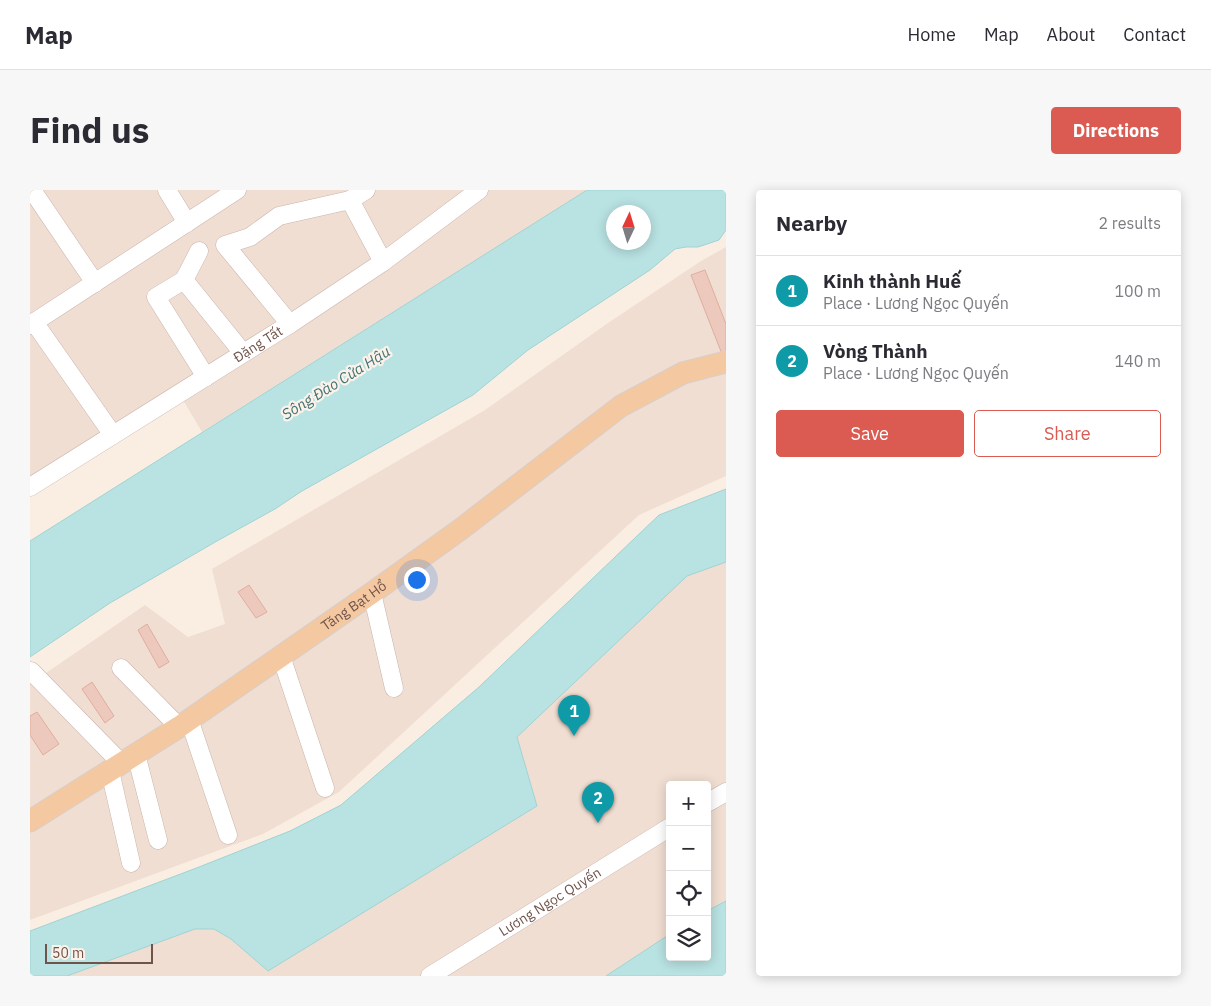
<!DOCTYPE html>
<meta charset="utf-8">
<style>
:root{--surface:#fff;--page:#f7f7f7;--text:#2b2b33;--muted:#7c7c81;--line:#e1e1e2;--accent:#db5a51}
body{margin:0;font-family:"IBM Plex Sans",sans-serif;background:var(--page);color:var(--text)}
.controls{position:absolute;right:15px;bottom:15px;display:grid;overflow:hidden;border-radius:5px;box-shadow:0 2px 12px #0003}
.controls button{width:45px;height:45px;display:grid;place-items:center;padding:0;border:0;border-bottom:1px solid var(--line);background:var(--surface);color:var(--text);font:25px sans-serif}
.compass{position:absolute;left:576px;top:15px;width:45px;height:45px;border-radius:50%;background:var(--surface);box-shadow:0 2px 12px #0003;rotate:4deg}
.scale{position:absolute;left:15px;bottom:12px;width:108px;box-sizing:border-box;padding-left:5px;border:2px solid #70534b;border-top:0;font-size:14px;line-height:18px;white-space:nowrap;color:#70534b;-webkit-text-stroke:4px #fdf2e9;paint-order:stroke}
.you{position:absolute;left:386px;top:389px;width:18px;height:18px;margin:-12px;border:4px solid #fff;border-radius:50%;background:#1a73e8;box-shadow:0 0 0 8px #1a73e833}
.badge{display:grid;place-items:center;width:32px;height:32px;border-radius:50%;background:var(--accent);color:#fff;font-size:16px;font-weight:700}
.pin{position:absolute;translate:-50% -41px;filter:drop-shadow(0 1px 2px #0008)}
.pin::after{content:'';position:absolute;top:26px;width:18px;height:15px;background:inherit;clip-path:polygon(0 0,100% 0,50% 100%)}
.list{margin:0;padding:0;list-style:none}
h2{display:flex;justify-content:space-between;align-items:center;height:65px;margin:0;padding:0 20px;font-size:21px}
h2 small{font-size:16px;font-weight:400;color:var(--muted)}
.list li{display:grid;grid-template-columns:32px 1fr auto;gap:15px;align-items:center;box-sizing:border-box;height:70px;padding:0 20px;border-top:1px solid var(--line)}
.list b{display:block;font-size:19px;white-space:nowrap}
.list p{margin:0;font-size:16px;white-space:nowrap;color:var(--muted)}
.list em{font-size:16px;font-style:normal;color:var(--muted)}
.actions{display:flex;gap:10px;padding:15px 20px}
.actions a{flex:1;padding:11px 0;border:1px solid var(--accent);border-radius:5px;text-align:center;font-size:18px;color:var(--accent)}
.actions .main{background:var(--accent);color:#fff}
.icon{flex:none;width:28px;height:28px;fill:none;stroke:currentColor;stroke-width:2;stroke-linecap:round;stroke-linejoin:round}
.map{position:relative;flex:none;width:696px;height:786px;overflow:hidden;border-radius:5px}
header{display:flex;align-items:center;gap:30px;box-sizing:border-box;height:70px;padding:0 25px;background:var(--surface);border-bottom:1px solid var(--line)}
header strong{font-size:24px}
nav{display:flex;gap:28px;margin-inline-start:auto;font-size:18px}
.intro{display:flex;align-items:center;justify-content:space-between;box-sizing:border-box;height:120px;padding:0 30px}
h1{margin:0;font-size:35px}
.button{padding:12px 22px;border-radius:5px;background:var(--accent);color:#fff;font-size:18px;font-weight:700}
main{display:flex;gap:30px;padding:0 30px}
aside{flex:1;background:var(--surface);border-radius:5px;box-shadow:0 2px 12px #0003}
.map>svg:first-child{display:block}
</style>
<header>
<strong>Map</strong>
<nav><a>Home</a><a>Map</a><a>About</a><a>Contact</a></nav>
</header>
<div class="intro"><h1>Find us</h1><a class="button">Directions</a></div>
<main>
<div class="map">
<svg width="696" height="786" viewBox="0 0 696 786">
<rect width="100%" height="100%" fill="#faeee3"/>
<path fill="#f1ded2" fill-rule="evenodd" d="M0 0H557L172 242 150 205 0 298Z
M696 57V286L609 325 309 602 233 644 0 730V494L115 415 158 447 195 434 182 379 455 220 578 133 671 71Z
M696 299V786H0V741L169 677 260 641 311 615 449 497 629 325ZM640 595H677V767H640Z"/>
<path fill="#b9e2e2" stroke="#a0d3d3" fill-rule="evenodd" d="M557 0H696V40L689 50 668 57H656L645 59 620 80 498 160 443 205 272 301 245 319 187 351 80 413 0 467V351ZM584 22H614V52H584Z
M696 299V372L657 386 487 547 507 616 238 781 201 749 184 739H165L37 786H0V741L169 677 260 641 311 615 449 497 629 325Z
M696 711V786H576L640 744V767H677V721Z"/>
<path fill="#edc9bd" stroke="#dfad9f" d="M675 80 696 134V162L692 164 661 85Z
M219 395 237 422 226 428 208 402Z
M117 434 139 472 129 478 108 440Z
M62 492 84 526 75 533 52 499Z
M7 522 29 554 13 565 0 545V526Z"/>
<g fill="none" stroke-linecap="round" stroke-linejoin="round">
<g stroke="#cab4ab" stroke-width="19">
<g id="minor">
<path d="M2 0 65 93"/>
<path d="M137 0 157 33"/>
<path d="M320 10 336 0"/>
<path d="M169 61 154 90 126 107 176 187"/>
<path d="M154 90 213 163"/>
<path d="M4 132 83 245"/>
<path d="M260 134 195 55 220 47 249 26 320 10 353 72"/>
<path d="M0 135 207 0"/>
<path id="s1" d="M0 297 260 134 353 72 449 0"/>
<path d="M342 403 364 498"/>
<path d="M251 466 295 598"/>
<path d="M91 478 149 537"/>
<path d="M1 481 91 573"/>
<path d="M159 529 198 645"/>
<path d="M106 564 128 650"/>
<path d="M80 581 101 673"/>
<path d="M677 613 696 602"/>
<path id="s2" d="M400 786 640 637"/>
</g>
</g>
<g stroke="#d7cfcd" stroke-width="23">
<g id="major">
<path id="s3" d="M0 631 149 537 342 403 431 339 591 216 653 183 696 172"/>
</g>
</g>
<use href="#minor" stroke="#fff" stroke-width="18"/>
<use href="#major" stroke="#f4c8a0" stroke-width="21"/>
</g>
<g text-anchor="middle" stroke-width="4.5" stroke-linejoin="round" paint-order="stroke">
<g font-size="14" fill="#70534b" stroke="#fdf2e9">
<text dy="5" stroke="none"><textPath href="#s1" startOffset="269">Đặng Tất</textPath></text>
<text dy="5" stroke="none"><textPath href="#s3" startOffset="389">Tăng Bạt Hổ</textPath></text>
<text dy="5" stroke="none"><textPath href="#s2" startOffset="141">Lương Ngọc Quyến</textPath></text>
</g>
<g font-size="15" font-style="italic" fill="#407475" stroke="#fdf2e9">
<text transform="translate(306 193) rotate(-32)" y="5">Sông Đào Cửa Hậu</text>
</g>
</g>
</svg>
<div class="controls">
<button>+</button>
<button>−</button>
<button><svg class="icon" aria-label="locate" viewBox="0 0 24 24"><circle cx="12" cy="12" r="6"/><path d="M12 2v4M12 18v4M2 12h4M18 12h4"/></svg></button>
<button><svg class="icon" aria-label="layers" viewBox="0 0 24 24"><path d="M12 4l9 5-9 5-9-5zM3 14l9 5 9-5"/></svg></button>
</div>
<svg class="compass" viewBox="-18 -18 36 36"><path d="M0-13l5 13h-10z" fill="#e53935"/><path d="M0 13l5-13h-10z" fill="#7c7c81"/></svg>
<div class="scale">50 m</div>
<div class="you"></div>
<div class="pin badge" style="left:544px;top:546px;background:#0f9aa8">1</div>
<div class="pin badge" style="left:568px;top:633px;background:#0f9aa8">2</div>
</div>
<aside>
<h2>Nearby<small>2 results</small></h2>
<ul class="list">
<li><span class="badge" style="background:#0f9aa8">1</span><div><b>Kinh thành Huế</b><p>Place · Lương Ngọc Quyến</p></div><em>100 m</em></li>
<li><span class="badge" style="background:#0f9aa8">2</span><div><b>Vòng Thành</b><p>Place · Lương Ngọc Quyến</p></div><em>140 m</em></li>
</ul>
<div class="actions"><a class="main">Save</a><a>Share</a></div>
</aside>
</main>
